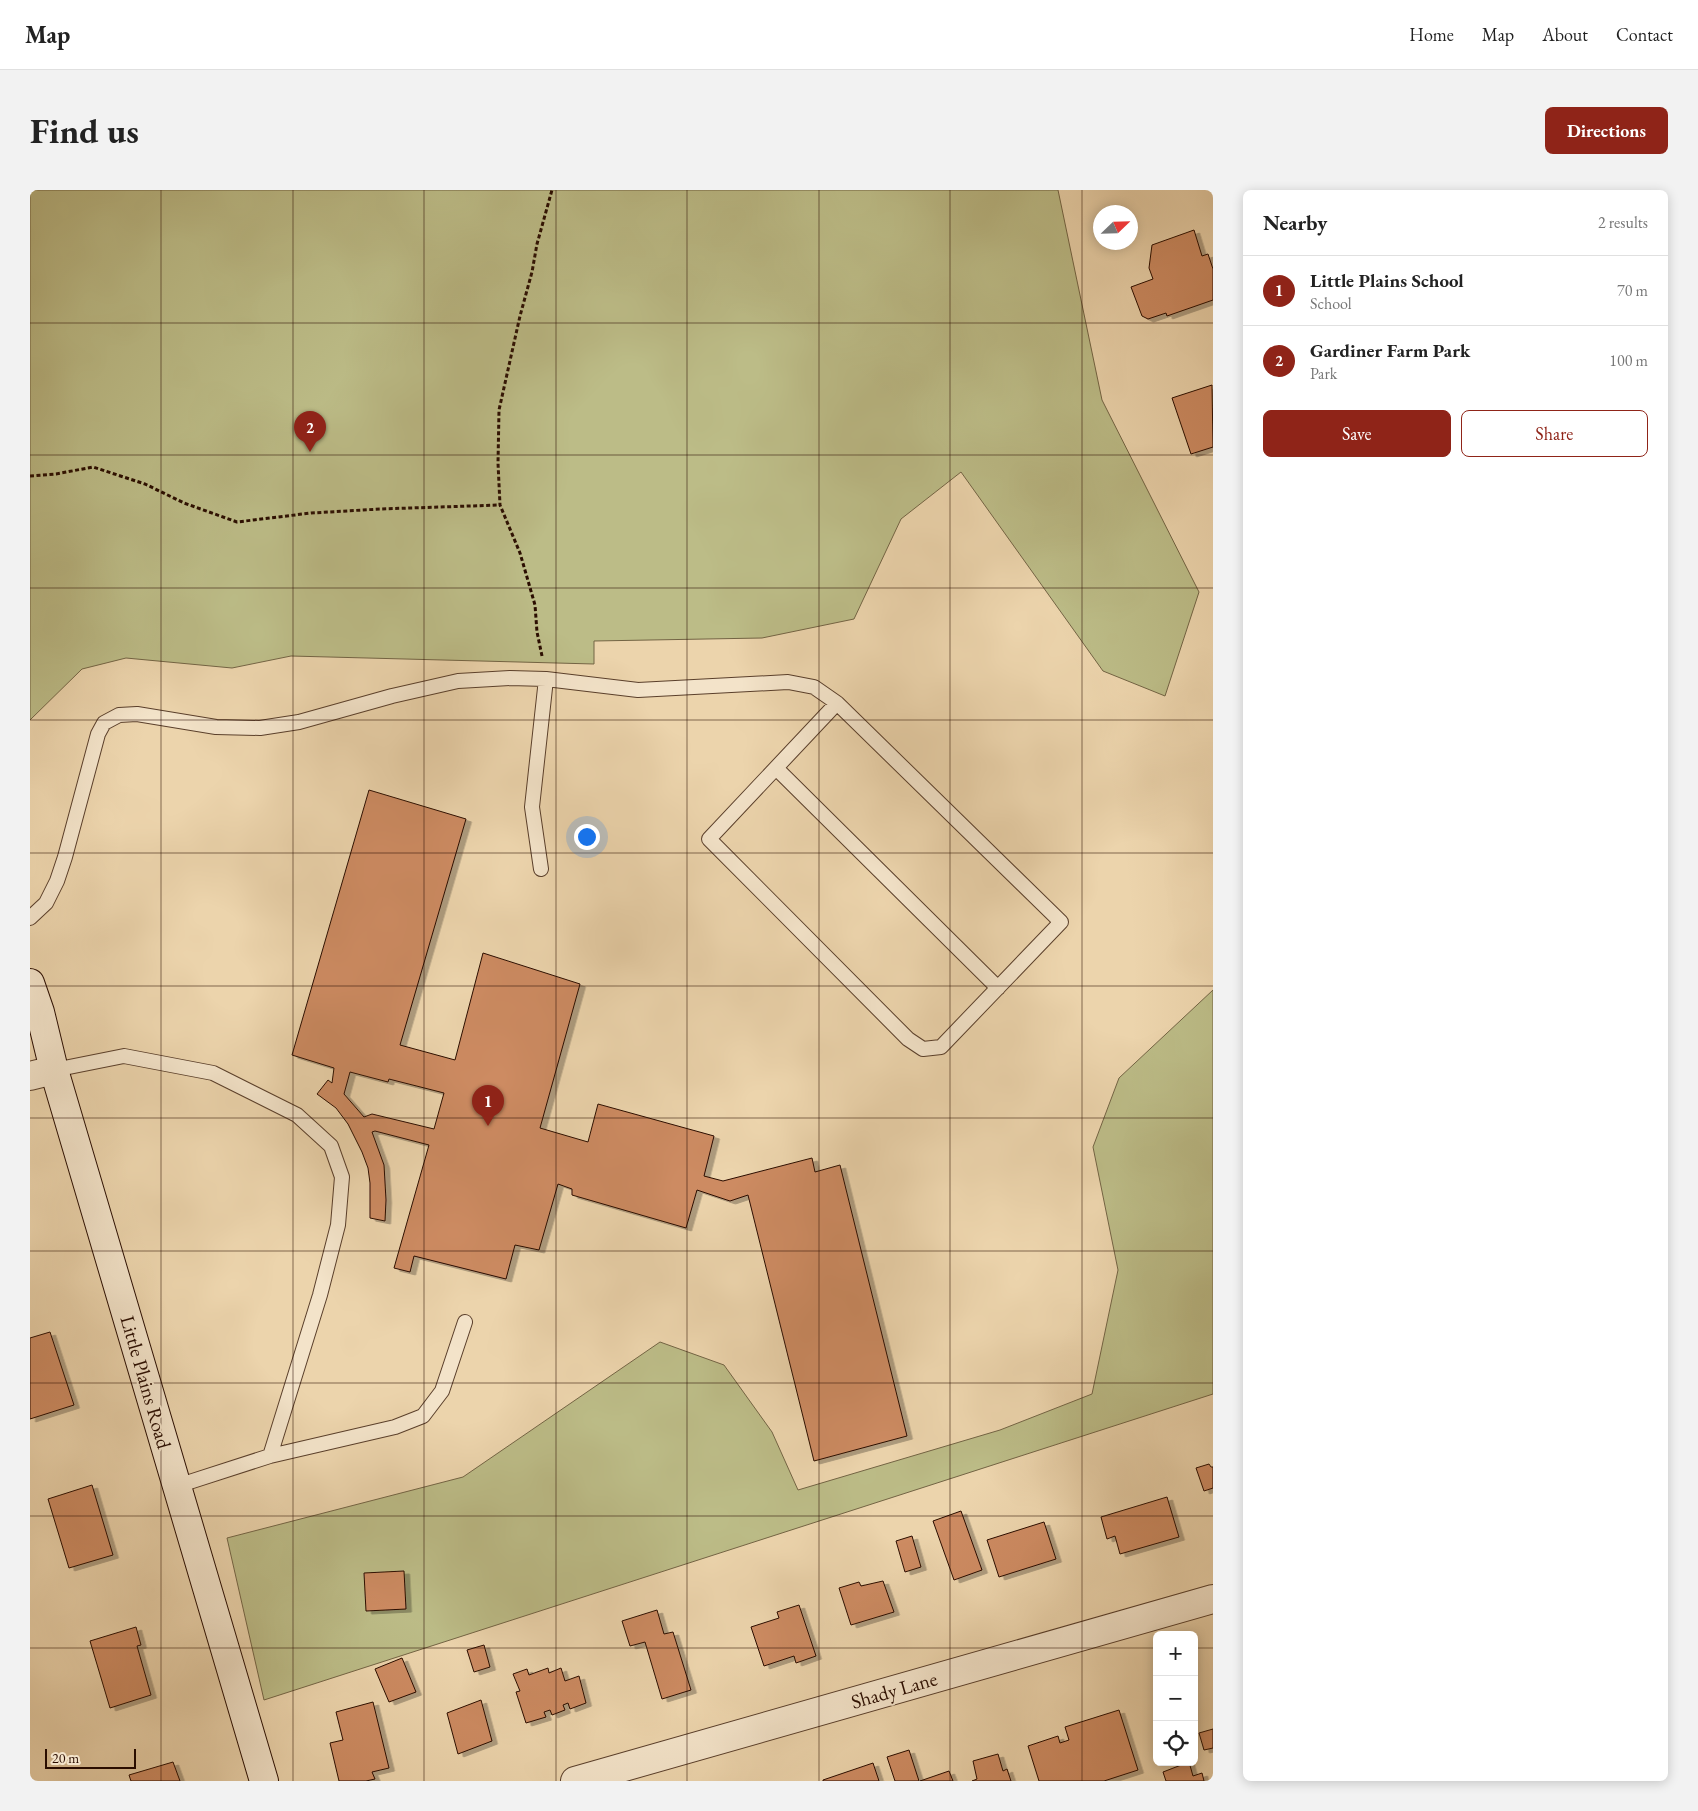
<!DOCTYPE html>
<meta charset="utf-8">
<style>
:root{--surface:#fff;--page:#f2f2f2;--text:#222;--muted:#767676;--line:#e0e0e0;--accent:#8f2418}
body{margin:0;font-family:"EB Garamond",serif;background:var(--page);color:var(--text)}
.controls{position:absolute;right:15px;bottom:15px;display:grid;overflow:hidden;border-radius:8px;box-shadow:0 2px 12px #0003}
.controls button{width:45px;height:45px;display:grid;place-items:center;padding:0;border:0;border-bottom:1px solid var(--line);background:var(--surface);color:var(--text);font:25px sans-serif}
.compass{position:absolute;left:1063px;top:15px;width:45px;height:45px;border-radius:50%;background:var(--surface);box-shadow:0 2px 12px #0003;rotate:67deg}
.scale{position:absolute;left:15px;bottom:12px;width:91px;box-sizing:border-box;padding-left:5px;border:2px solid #2a0d00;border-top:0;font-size:14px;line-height:18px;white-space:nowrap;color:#2a0d00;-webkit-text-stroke:4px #f3e3c9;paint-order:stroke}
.you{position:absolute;left:556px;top:646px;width:18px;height:18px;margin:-12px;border:4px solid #fff;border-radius:50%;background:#1a73e8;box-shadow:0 0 0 8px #1a73e833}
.badge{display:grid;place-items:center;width:32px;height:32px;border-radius:50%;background:var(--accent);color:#fff;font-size:16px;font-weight:700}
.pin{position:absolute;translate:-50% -41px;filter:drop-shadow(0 1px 2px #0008)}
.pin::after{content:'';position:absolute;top:26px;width:18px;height:15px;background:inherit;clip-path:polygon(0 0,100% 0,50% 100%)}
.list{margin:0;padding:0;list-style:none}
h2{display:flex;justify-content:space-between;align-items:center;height:65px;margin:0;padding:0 20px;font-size:21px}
h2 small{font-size:16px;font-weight:400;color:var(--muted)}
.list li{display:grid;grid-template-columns:32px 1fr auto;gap:15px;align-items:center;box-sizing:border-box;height:70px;padding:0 20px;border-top:1px solid var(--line)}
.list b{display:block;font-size:19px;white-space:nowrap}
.list p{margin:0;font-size:16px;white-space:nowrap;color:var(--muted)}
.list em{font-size:16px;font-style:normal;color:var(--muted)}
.actions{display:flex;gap:10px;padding:15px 20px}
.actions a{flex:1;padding:11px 0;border:1px solid var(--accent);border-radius:8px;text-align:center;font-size:18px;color:var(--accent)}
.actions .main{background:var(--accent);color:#fff}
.icon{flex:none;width:28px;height:28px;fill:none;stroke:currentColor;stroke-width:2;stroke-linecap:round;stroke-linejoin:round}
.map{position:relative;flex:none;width:1183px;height:1591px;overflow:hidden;border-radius:8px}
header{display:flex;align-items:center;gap:30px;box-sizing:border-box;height:70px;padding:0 25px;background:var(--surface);border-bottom:1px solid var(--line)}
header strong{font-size:24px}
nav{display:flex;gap:28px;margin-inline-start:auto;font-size:18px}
.intro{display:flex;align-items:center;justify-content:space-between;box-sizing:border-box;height:120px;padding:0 30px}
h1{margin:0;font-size:35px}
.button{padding:12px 22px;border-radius:8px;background:var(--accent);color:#fff;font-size:18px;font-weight:700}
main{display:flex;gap:30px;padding:0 30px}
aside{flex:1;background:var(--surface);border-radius:8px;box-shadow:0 2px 12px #0003}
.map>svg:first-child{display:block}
</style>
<header>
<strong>Map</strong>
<nav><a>Home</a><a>Map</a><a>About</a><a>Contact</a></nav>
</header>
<div class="intro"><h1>Find us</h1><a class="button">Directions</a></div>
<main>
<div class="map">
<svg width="1183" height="1591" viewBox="0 0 1183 1591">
<defs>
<filter id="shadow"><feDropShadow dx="5.5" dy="3" stdDeviation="0" flood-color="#0004"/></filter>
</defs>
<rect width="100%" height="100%" fill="#ecd4ac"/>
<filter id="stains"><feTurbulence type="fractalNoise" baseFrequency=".004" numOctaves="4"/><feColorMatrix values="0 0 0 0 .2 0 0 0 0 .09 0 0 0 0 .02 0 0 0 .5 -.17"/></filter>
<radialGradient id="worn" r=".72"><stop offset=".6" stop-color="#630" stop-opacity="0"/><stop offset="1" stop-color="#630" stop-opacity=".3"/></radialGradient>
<path fill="#bcbc87" stroke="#736444" d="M0 0H1028L1072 210 1169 402 1135 506 1073 481 931 282 871 329 824 429 732 448 564 451V474L261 466 202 478 96 468 52 479 0 530Z
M1183 800V1204L234 1510 197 1348 433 1287 630 1152 694 1175 742 1242 768 1300 970 1240 1062 1204 1088 1080 1063 957 1089 888Z"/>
<path fill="#cd8b62" stroke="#2a0d00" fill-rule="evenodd" filter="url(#shadow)" d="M1164 40 1172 66 1178 64 1183 79V110L1137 126 1136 123 1118 129 1112 126 1101 97 1123 89 1119 78 1122 55Z
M1182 195 1183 257 1161 264 1142 208Z
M339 600 436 629 370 855 425 870 453 763 550 794 510 938 558 952 568 914 684 946 674 986 693 991 782 968 785 982 810 975 877 1246 784 1271 718 1005 700 1011 667 1000 656 1038 542 1005V999L528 994 509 1060 485 1055 476 1089 384 1066 380 1082 364 1078 399 955 345 941 342 942 354 975 356 1010 355 1031 340 1028V993L338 978 332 962 318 934 306 918 287 904 298 890 302 893 304 878 262 865ZM320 882 358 892 359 889 414 903 404 939 342 924 334 927 314 904Z
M20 1142 44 1215 0 1229V1148Z
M1179 1274 1181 1277H1183V1298L1174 1301 1166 1278Z
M62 1295 83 1365 39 1378 18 1309Z
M1137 1307 1149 1347 1090 1364 1085 1346 1077 1349 1071 1327Z
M931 1321 952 1380 924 1390 903 1331Z
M1014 1332 1026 1369 969 1387 957 1350Z
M882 1346 891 1377 875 1382 866 1351Z
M374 1381 376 1419 336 1421 334 1383Z
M853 1391 864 1422 821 1435 809 1398 829 1392 831 1396Z
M769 1415 786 1466 766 1473 764 1466 734 1476 721 1437 749 1428 747 1422Z
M627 1420 634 1444 643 1442 661 1500 632 1509 615 1452 600 1456 592 1431Z
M106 1437 111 1455 107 1456 121 1505 80 1518 60 1451Z
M454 1455 460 1477 444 1482 437 1460Z
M372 1468 386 1502 359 1512 345 1479Z
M518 1478 519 1483 531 1478 535 1491 549 1486 556 1513 540 1519 538 1513 533 1515 535 1520 522 1525 520 1520 514 1522 516 1527 496 1533 486 1502 490 1501 483 1484 497 1479 499 1485Z
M451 1510 462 1551 428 1564 417 1523Z
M343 1512 359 1578 342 1582 345 1589 336 1591H309L300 1553 313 1550 306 1522Z
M1089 1520 1108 1580 1074 1591H1009L998 1556 1028 1546 1030 1553 1039 1550 1035 1537Z
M1183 1539V1558L1174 1560 1169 1543Z
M879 1560 889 1591H865L857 1567Z
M968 1564 973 1581 977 1579 981 1591H942L947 1589 943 1571Z
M143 1572 150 1591H101L99 1585Z
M1159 1572 1163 1586 1172 1583 1174 1591H1136L1133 1582Z
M843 1573 849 1591H793V1590Z
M919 1581 923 1591H890Z"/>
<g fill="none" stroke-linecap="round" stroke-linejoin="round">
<g stroke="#5a3f2b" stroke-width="16">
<path id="lane" d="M746 578 968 798
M511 679 502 617 516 489
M0 728 16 713 27 691 35 667 68 544 74 533 89 525 107 524 186 537 230 538 269 532 362 506 428 491 480 488 516 489 608 500 758 492 784 497 807 513 1031 732 911 857 893 859 878 849 679 649 807 513
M24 880 94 866 183 883 267 925 301 956 312 987 308 1035 290 1105 240 1266 147 1296
M240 1266 365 1237 393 1226 412 1201 435 1132"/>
</g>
<g stroke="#5a3f2b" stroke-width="30">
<path id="street" d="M0 886 24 880
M545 1591 1183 1409"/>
</g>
<g stroke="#2a0d00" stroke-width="30">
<path id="secondary" d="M0 793 10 822 24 880 234 1591"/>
</g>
<path stroke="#2a0d00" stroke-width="3" stroke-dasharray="4 2.5" stroke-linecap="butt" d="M0 286 26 284 63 277 115 294 154 313 207 332 281 323 350 319 470 315
M512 466 507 442 505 415 490 363 470 315 468 273 469 220 490 126 502 82 507 54 522 0"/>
<use href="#lane" stroke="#f3e3c9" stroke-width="14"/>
<use href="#street" stroke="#f3e3c9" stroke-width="28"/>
<use href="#secondary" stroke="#f3e3c9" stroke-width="28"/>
</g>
<path fill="none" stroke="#2a0d00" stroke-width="1" stroke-opacity="0.55" d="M131 0V1591M263 0V1591M394 0V1591M526 0V1591M657 0V1591M789 0V1591M920 0V1591M1052 0V1591M0 133H1183M0 265H1183M0 398H1183M0 530H1183M0 663H1183M0 796H1183M0 928H1183M0 1061H1183M0 1193H1183M0 1326H1183M0 1458H1127M1164 1458H1183"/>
<g text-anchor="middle" stroke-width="4" stroke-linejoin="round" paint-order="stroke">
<g font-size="20" fill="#2a0d00" stroke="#f3e3c9">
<text transform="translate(116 1192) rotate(74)" y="7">Little Plains Road</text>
<text transform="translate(864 1500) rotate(-16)" y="7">Shady Lane</text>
</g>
</g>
<rect width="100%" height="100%" filter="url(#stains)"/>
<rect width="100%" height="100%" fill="url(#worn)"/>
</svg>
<div class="controls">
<button>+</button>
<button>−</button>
<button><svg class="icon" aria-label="locate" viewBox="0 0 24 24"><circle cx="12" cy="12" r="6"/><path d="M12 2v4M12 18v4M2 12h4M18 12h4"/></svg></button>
</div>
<svg class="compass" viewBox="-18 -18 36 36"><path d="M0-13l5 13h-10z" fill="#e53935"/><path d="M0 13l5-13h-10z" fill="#767676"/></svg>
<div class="scale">20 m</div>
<div class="you"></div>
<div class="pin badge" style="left:458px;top:936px">1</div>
<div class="pin badge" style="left:280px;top:262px">2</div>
</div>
<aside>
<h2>Nearby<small>2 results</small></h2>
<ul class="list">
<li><span class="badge">1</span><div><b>Little Plains School</b><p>School</p></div><em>70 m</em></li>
<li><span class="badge">2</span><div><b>Gardiner Farm Park</b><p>Park</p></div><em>100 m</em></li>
</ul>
<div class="actions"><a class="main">Save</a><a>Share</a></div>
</aside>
</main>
